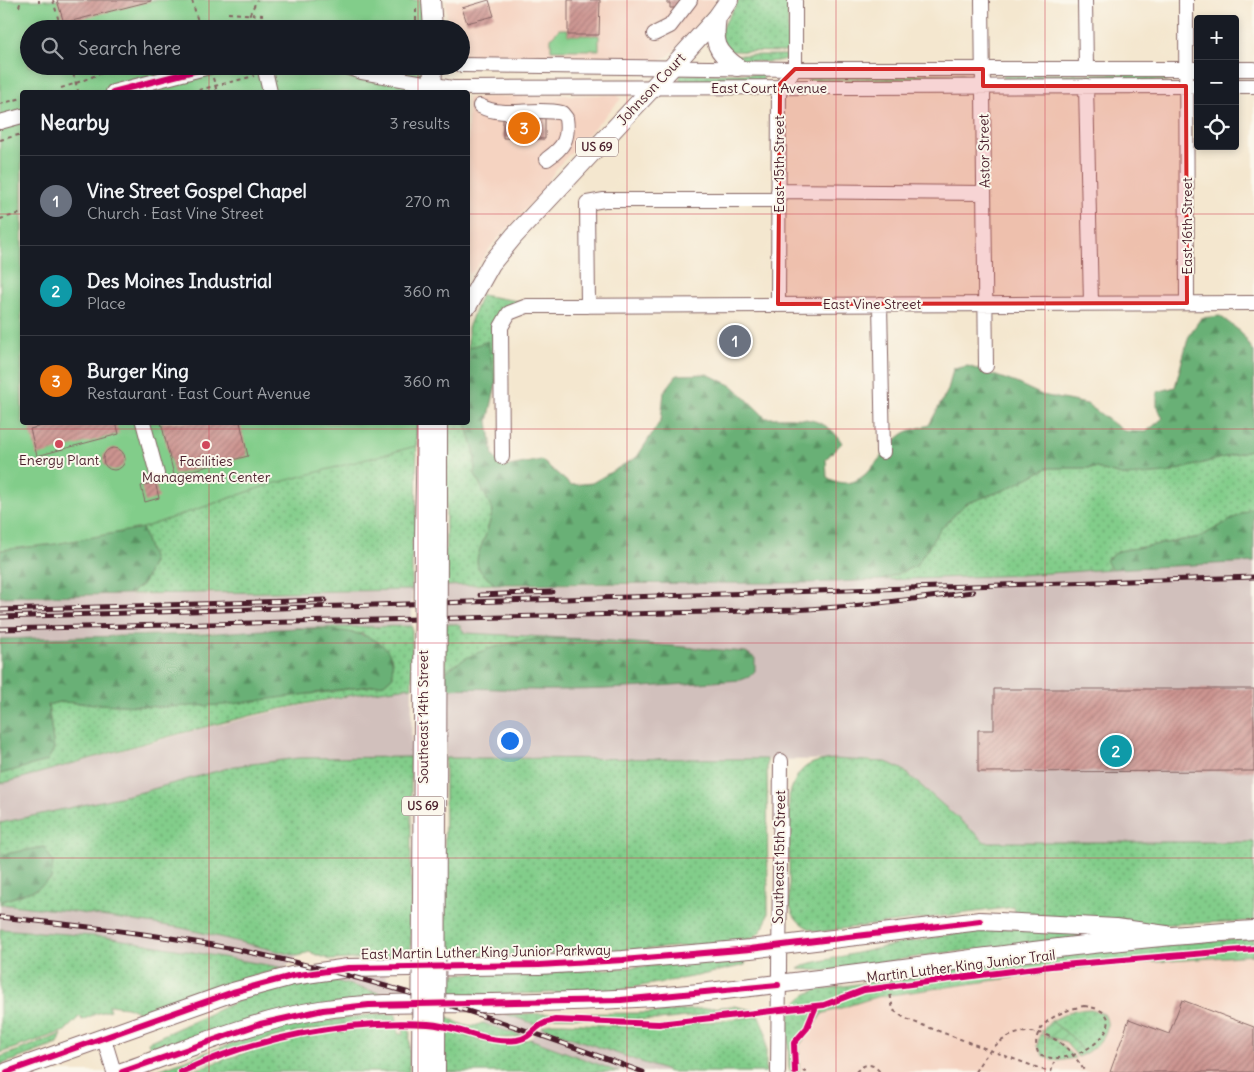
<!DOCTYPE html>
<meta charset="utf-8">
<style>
:root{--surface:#171b24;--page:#20242c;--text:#f1f3f6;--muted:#9ea1a6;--line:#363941;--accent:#b45309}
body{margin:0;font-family:Delius,sans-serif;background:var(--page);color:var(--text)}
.controls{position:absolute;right:15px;top:15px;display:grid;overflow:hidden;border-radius:5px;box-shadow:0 2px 8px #0003}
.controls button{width:45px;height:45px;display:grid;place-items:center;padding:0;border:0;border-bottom:1px solid var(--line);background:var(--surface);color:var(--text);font:25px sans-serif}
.you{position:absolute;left:509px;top:740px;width:18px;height:18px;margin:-12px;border:4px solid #fff;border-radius:50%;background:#1a73e8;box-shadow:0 0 0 8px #1a73e833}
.badge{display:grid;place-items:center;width:32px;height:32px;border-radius:50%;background:var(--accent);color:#fff;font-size:16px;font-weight:700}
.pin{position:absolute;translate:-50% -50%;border:2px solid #fff;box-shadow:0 1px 5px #0006}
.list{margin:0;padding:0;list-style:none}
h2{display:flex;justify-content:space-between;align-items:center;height:65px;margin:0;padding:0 20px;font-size:21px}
h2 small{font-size:16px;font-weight:400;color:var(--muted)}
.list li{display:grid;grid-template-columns:32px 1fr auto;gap:15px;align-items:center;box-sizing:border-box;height:90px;padding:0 20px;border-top:1px solid var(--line)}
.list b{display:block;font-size:19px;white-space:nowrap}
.list p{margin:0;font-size:16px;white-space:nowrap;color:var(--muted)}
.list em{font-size:16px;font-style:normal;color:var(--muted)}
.icon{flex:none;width:28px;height:28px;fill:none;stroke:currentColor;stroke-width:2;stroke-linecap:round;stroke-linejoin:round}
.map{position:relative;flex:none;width:1254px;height:1072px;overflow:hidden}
.search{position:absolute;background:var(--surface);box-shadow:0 2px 8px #0003;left:20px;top:20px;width:450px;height:55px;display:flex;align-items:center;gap:12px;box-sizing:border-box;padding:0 18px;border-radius:28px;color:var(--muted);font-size:19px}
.panel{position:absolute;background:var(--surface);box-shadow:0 2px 8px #0003;left:20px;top:90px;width:450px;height:335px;border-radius:5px}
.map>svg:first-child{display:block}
</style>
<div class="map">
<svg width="1254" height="1072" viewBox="0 0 1254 1072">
<defs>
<pattern id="grass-dots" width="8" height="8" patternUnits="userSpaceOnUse" patternTransform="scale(1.25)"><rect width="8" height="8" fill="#82cd8a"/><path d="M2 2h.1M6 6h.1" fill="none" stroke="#6ca671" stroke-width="1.8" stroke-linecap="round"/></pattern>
<pattern id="forest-firs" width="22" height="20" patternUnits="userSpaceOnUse" patternTransform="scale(1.25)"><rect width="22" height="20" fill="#69b076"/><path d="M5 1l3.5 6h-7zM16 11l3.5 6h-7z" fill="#588f61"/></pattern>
<pattern id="garden-furrows" width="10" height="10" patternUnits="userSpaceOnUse" patternTransform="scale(1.25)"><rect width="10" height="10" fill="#82cd8a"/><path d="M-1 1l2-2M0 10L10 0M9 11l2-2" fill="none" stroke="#6ca671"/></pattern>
<pattern id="building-hatch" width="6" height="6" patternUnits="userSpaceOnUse" patternTransform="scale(1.25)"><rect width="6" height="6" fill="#cd9591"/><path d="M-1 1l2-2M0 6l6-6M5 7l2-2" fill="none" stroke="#a87977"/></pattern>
</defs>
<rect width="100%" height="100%" fill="#fbf7ec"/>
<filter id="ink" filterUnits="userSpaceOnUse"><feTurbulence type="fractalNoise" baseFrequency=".02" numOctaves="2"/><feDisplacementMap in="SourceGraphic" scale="10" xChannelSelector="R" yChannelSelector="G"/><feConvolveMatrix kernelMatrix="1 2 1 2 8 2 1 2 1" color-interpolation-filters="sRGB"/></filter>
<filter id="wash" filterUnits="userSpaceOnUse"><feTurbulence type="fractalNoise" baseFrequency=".0096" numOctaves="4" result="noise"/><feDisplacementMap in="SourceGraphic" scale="20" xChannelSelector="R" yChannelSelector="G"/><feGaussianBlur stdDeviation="1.12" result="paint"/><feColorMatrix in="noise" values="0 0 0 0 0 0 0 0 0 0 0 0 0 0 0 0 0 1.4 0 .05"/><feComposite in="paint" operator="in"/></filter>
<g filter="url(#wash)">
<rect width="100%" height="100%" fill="#f4e7cf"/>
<path fill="#f5d3c1" d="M446 0H717L670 55 661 61 510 60 461 58V29H447Z
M529 95H617L621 99 558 166 542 191 493 244 473 272 468 274V98Z
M1254 955V1072H799V1046L822 1014 876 997 1088 967Z"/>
<path fill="#d1c0bc" d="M1254 562V842H985L902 769 886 762 870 760 445 758V689L479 687 559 690 659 686 755 658 746 652 586 639 465 633 445 624V586L807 583 1020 575 1173 564Z
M412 590V626L0 639V597Z
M412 687 411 757 299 758 235 766 142 792 0 823V784L201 729 295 707 370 692Z
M0 904 67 911 182 928 298 956 285 968 106 937 0 929Z
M386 974V978L411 985V996H383L328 979Z
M505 1014 535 1024 523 1036 482 1023 494 1015Z
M541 1027 670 1072H619L530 1039Z"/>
<path fill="url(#grass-dots)" stroke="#66765a" d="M739 0H788V52L725 51 720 31Z
M733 55H787L790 56C781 65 743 63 733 55Z
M1167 73V81H1003V74Z
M680 74H763V82H680Z
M808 74H963V81H808Z
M481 295 524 302 512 305 496 384 468 348V351V328Z
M417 423 416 541H412V590L129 594 144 583 153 561 142 528 265 486Z
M447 423H466L475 454V474L493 511C490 519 488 529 485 537 475 562 471 566 495 584L445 586Z
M1254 449V507L1200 537 1119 551 1106 560 1111 569 1020 575 883 580 916 566 938 532 965 504 1007 489 1047 468H1096L1125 476 1167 473Z
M445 624H458L465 633 586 639H535L445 672Z
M412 626V687C272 702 135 747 0 784V774L47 761 54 749 48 705 59 702 160 707 321 693 384 684 393 676 391 657 363 634 295 628Z
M411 757V956L331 960 309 952 298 956 182 928 67 911 0 904V902L24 894 44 847 0 855V823L142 792 235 766 299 758Z
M445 758 767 759 768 913C766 923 762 933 752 938 734 946 707 944 688 946 607 953 525 956 444 956Z
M834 759 886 762 902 769 985 842H1254V921L1148 925 1016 919 1014 907 818 932C801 926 794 920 789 903V796C798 768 805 762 834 759Z
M1005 928 1121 936 943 953 825 971 798 969 807 964C873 950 938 933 1005 928Z
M0 929 106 937 285 968 227 983 143 1014 127 1007 108 1005 110 1010 95 1014 82 1020 80 1016 65 1031 0 1053Z
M1254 938V955L1088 967 876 997 822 1014 799 1046V1072H791L789 1068C789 1037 779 1001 817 990L1023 959 1125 947Z
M727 960 746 961 745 965 697 976 613 991 444 996V974L596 970Z
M328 979 383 994V996L152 1052 148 1042 251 995 287 986Z
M734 1006 753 1010 659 1020 554 1017 535 1024 505 1014 649 1013Z
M1091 1009 1104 1014C1114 1030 1098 1046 1084 1054L1073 1038 1051 1021 1074 1010Z
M376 1014H396L397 1021C350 1023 303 1029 258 1042 226 1052 192 1072 159 1072L158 1070 255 1035 288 1026Z
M443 1014C457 1022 467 1031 482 1023L523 1036C495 1042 470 1032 443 1024Z
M759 1016 766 1034V1072H670L541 1027 550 1023H565L654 1028Z
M404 1026H410L409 1072H189C257 1047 324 1027 398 1027V1034H403Z
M444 1029 486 1042 514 1043 530 1039 619 1072H443Z
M62 1034 58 1044 0 1065V1057Z
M1040 1034 1055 1039 1075 1058 1058 1061 1044 1057 1037 1046Z"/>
<path fill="url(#forest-firs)" stroke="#5a6850" d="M1220 316 1241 332 1254 352V449L1167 473 1125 476 1096 468H1047L1007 489 965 504 938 532 916 566 882 580 807 583 495 584C471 566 475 562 485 537 488 529 490 519 493 511L475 474V454L466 423 468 422V348L488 341 496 384 488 421 493 456 504 467 541 460 571 485 592 483 637 457 661 420 664 392 677 375 707 374 733 386 766 418C796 418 825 414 842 443L826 459 827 477C864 500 878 450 903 434 910 429 921 428 929 425L948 390 953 369 968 366 1016 383 1042 395 1087 404 1124 431 1146 432 1163 418 1157 406V392L1175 387 1189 335 1201 318Z
M1254 507V562L1111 569 1106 560 1119 551 1200 537Z
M142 528 153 561 144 583 129 594 0 597V550L55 544Z
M295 628C322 630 380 627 391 657 393 662 392 670 393 676L384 684 225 705 160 707 59 702 48 705 54 749 47 761 0 774V639L200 634Z
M535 639H586L746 652 755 658V671L749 677 741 680C681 684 621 690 560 690 522 691 484 687 445 689V672C474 649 500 645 535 639Z
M44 847 53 862 51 879 37 889 0 902V855Z"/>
<path fill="#82cd8a" stroke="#66765a" d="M0 0H420L422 29H29V66H421V92H22V422L417 423 416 446 265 486 142 528 55 544 0 550Z
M559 29H568V35H599V50H551V38Z"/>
<path fill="url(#garden-furrows)" stroke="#66765a" d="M1051 1021 1073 1038 1084 1054 1078 1057 1066 1043 1041 1032Z"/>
<g id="blocks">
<path fill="url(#building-hatch)" d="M57 0H151V1L64 23Z
M489 0 494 16 467 23 462 8Z
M568 0H600L599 35H568Z
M667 0H680V4H677V8H670V3H667Z
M503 116 545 117V139L503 138Z
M44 422H116L119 434 37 456 30 429 45 425Z
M161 422H240L248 456 174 475Z
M103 459a11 11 0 1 1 22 0a11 11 0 1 1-22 0Z
M155 482 159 498 145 502 141 486Z
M994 689H1254V771L978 772V730H994Z
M1182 1000 1254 1027V1072H1110L1129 1019 1169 1034Z"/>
</g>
</g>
<g filter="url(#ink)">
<use href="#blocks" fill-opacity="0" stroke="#866564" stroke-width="1"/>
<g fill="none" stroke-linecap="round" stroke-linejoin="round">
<g stroke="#866564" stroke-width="16">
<path id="minor" d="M982 0 986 366
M1085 0 1086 69
M1186 0 1187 303
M654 34 670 26 690 0
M461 65 795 69H1198
M264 66 270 92
M343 66 362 72 452 88 1198 86
M1235 69H1254
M1086 86 1091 303
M1235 86H1254
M113 92 213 66
M480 106C505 119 535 106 562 113L566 118C569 139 564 147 547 159
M0 122 22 116
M778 191 984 193
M778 304 779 88 795 69V0
M880 304 883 452
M588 306 587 203 604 200H778
M143 422 157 474
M502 457 501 327 509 313 527 306 1254 303
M104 1039 114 1072
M778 1072 781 761"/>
</g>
<g stroke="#866564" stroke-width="20">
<path id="major" d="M431 0 433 29
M717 17C713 43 716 51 737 67
M432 92 433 66
M468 305 491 264 514 236 672 67 717 17 729 0
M424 541 426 422
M438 541V422
M7 1072 233 992 292 976 348 968 539 965 623 960 750 949 980 921 1116 928 1166 935
M122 1072C187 1049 252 1021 320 1010 376 1001 435 1004 492 1003 557 1002 623 1000 688 994 877 975 1064 941 1254 930"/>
</g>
<path stroke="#866564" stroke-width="2" stroke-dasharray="4 4" stroke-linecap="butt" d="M39 0V3
M53 0 61 29
M192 0 200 29
M19 7 21 0
M228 13 263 15
M242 29 257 0
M416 29V9
M71 66 78 91
M213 78 217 92
M61 88C82 82 101 72 122 66
M44 92H47
M191 92 254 76
M0 104 22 98
M0 140 22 134
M0 219 22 213
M889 987 893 1010 906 1019 1049 1072
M1084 1006C1144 1013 1080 1072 1039 1055 1026 1026 1061 1010 1084 1006Z
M795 1069 807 1072
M856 1072C864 1063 872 1062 880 1072
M975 1072C1005 1017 1055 1020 1085 1072
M1051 1072 1054 1062"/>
<use href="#minor" stroke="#fff" stroke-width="14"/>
<use href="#major" stroke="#fff" stroke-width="18"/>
<g stroke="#4a1f2b" stroke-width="5">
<path id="rail" d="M480 595 552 592
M0 610 325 600
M0 617 1254 577
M0 629 793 610 853 606 973 592
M0 917C92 927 185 937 276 958 401 986 523 1028 643 1072"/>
</g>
<use href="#rail" stroke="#fbf7ec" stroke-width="3" stroke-dasharray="9" stroke-linecap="butt"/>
<g stroke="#866564" stroke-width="20" stroke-linecap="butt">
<path id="major-bridge" d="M421 1072 424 541
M436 1072 438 541"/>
</g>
<use href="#major-bridge" stroke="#fff" stroke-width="18"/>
<g stroke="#fbf7ec" stroke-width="9">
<path id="cycleway" d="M113 92 213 66
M7 1072 233 992 292 976 348 968 539 965 623 960 750 949 980 921
M122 1072 260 1024 323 1010 369 1005 621 1000 778 985
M181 1072C255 1038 347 1019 428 1024 459 1026 485 1044 517 1040 535 1037 532 1024 555 1020L659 1024 824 1005 864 990 1051 966 1254 949
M795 1072 794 1043 807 1028 816 1006"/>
</g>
<use href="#cycleway" stroke="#d6006c" stroke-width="6"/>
</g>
</g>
<path fill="#d62828" fill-opacity="0.2" stroke="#d62828" stroke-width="4" stroke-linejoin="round" d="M795 69H983V86H1186L1187 303 778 304 780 84Z"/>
<path fill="none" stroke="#d1495b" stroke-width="1" stroke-opacity="0.55" d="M209 0V29M418 0V29M627 0V1072M836 0V1072M1045 0V1072M209 66V92M418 66V92M0 214H22M468 214H1254M209 422V1072M418 422V1072M0 429H1254M0 643H1254M0 858H1254"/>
<g fill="#d1495b" stroke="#fbf7ec" stroke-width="2">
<circle cx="59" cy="444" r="5"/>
<circle cx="206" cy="445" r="5"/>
</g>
<g text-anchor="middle" stroke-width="4" stroke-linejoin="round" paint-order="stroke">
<g fill="#fbf7ec" stroke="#7f6065" stroke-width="1">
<rect x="576" y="137.5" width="42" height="19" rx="4"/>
<rect x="402" y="796.5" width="42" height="19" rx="4"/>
</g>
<g font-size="12" font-weight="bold" fill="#4a1f2b">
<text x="597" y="151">US 69</text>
<text x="423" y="810">US 69</text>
</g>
<g font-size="14" fill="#4a1f2b" stroke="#fbf7ec">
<text x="769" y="93">East Court Avenue</text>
<text transform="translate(651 89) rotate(-47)" y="5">Johnson Court</text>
<text transform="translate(984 151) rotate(-91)" y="5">Astor Street</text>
<text transform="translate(779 164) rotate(-90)" y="5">East 15th Street</text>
<text transform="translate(1187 226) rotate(-90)" y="5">East 16th Street</text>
<text x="872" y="309">East Vine Street</text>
<text transform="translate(423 717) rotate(-90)" y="5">Southeast 14th Street</text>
<text transform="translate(779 857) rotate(-89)" y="5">Southeast 15th Street</text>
<text transform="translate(486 952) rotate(-1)" y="5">East Martin Luther King Junior Parkway</text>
<text transform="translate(961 966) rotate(-7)" y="5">Martin Luther King Junior Trail</text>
</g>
<g font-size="14" fill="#4a1f2b" stroke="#fbf7ec">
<text x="59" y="465">Energy Plant</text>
<text x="206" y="466">Facilities<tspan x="206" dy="16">Management Center</tspan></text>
</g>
</g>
</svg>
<div class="controls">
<button>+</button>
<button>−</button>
<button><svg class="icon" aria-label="locate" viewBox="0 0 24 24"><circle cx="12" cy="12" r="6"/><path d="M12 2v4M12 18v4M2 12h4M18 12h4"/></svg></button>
</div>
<div class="you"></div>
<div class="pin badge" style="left:735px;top:341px;background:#6b7280">1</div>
<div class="pin badge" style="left:1116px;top:751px;background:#0f9aa8">2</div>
<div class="pin badge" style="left:524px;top:128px;background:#e8710a">3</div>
<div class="search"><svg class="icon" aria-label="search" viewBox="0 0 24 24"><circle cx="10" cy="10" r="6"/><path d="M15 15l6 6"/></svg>Search here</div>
<section class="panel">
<h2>Nearby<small>3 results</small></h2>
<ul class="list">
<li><span class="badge" style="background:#6b7280">1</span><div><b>Vine Street Gospel Chapel</b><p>Church · East Vine Street</p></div><em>270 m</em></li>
<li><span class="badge" style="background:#0f9aa8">2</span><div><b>Des Moines Industrial</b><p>Place</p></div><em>360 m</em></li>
<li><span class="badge" style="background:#e8710a">3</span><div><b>Burger King</b><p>Restaurant · East Court Avenue</p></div><em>360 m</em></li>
</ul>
</section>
</div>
